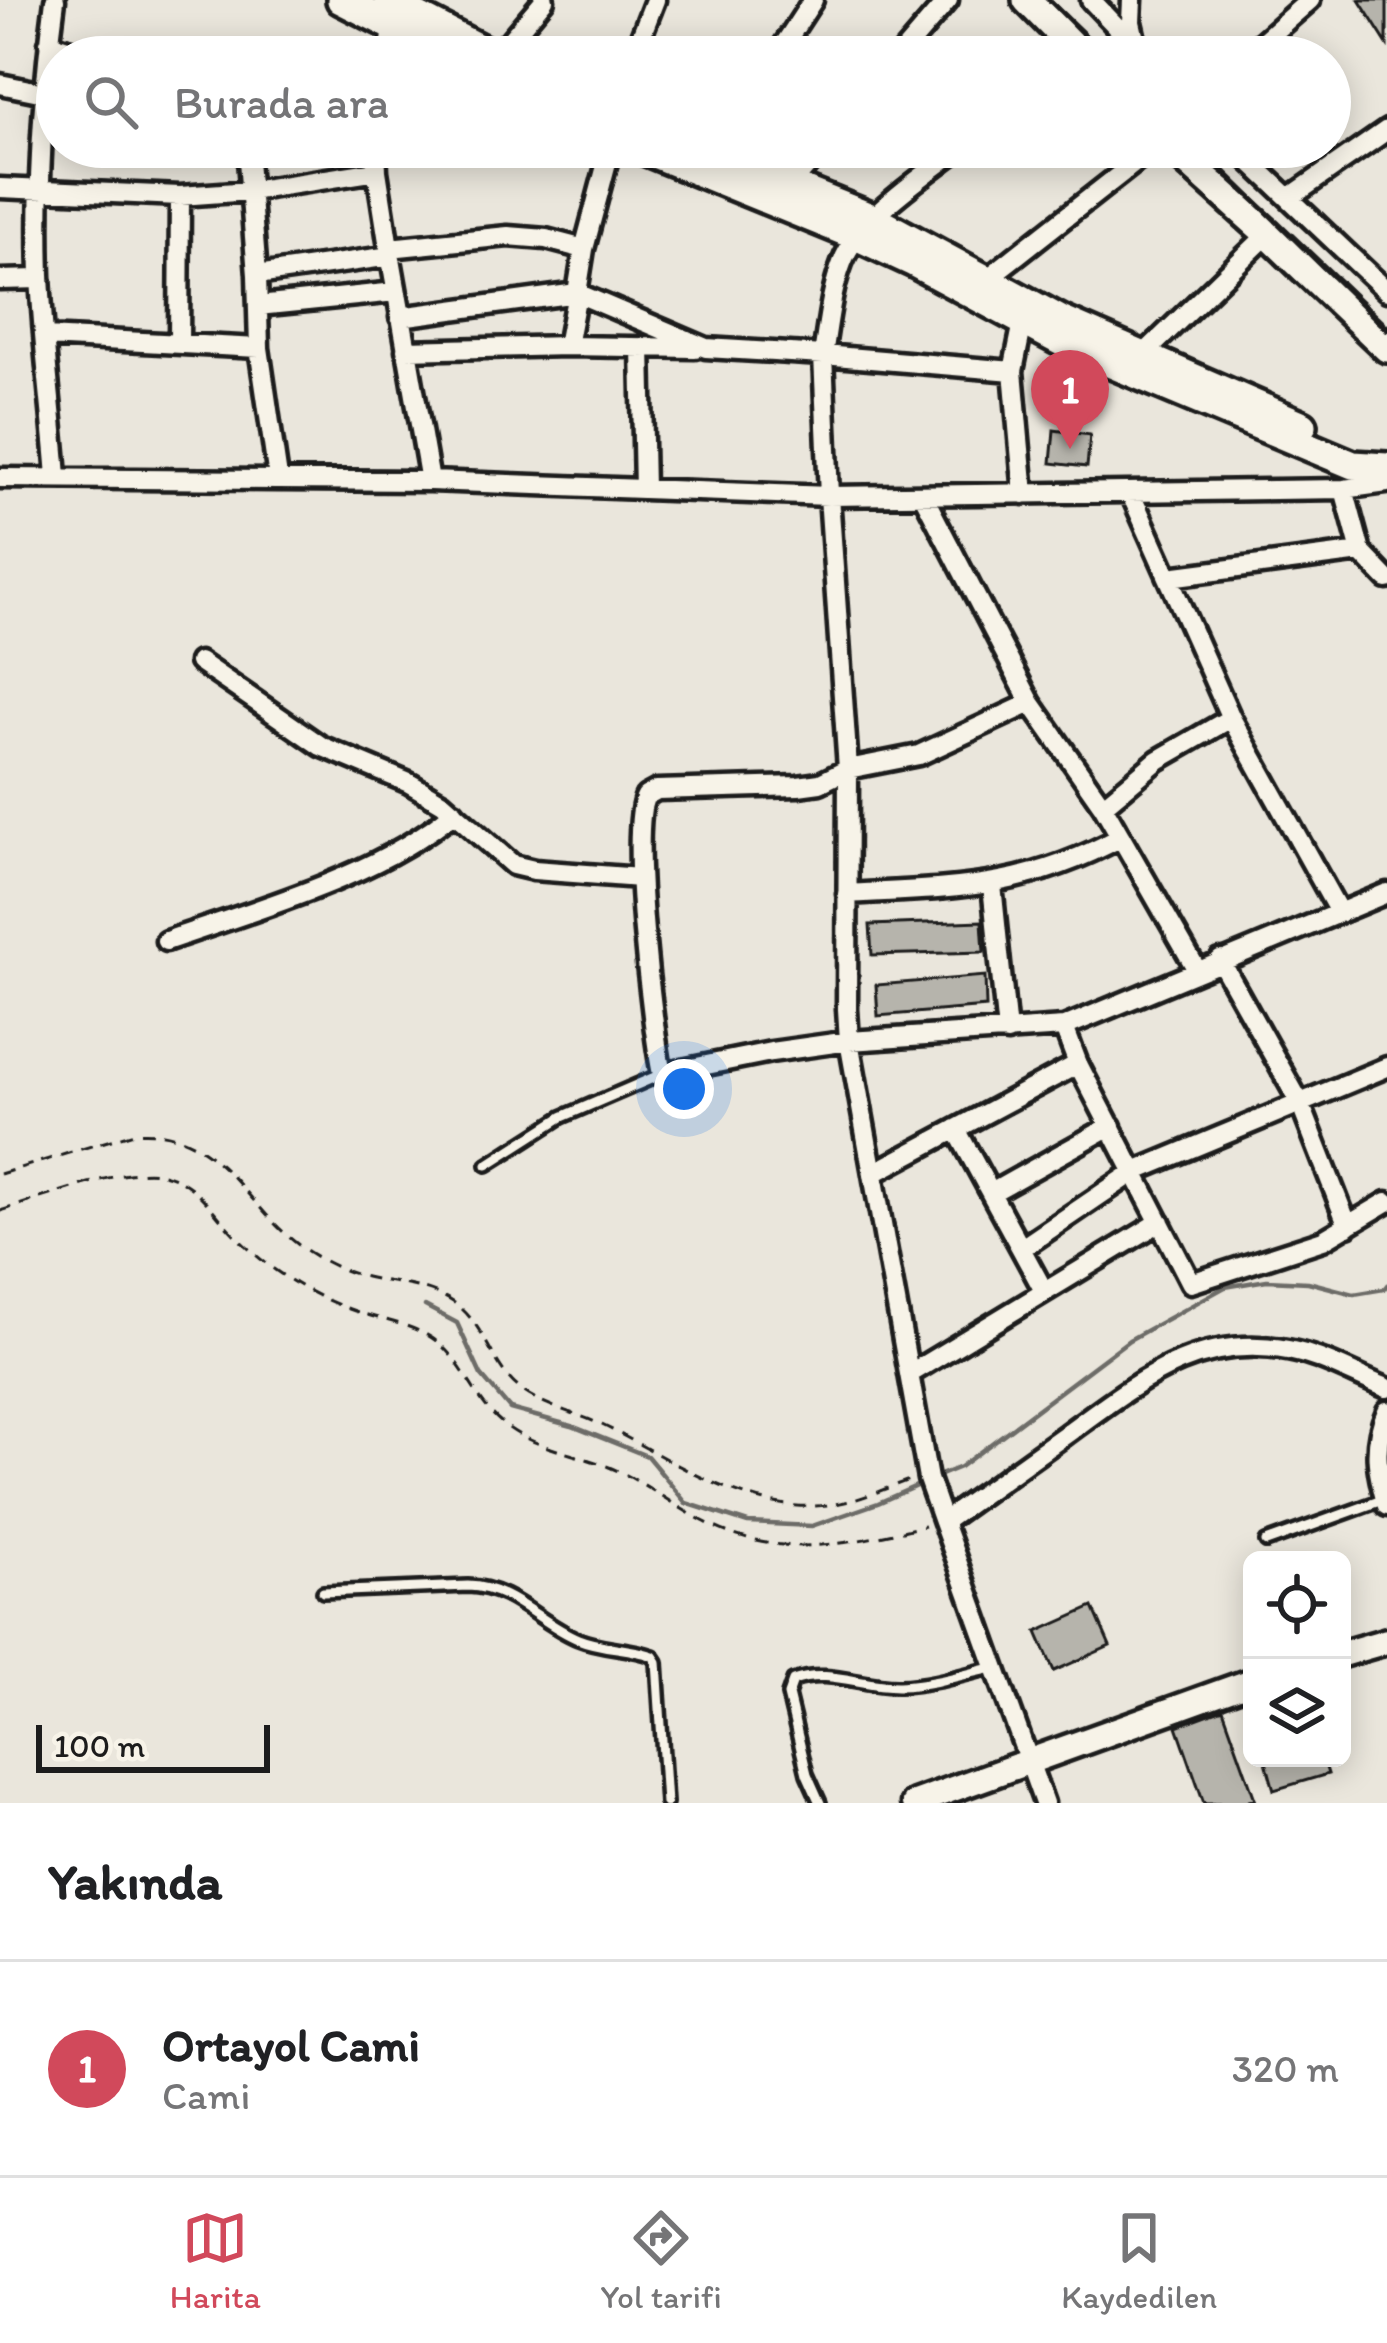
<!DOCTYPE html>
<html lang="tr">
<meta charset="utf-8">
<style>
:root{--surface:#fff;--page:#f6f6f6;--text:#202124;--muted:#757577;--line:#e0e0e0;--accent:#d1495b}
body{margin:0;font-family:Itim,sans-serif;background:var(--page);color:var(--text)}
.controls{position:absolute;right:36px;bottom:36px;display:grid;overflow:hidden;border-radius:18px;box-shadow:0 6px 30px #0003}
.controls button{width:108px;height:108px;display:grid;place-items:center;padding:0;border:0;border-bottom:3px solid var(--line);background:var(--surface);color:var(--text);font:60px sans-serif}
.scale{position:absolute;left:36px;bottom:30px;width:234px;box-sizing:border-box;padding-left:12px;border:6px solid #1c1c1c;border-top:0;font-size:33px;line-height:42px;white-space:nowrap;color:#1c1c1c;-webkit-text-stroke:9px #f7f3e8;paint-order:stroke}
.you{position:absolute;left:684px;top:1089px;width:42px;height:42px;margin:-30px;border:9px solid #fff;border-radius:50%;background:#1a73e8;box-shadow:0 0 0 18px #1a73e833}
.badge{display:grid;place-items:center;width:78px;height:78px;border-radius:50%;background:var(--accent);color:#fff;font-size:39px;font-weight:700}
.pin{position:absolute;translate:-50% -99px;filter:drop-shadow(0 3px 6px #0008)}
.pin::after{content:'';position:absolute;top:63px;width:42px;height:36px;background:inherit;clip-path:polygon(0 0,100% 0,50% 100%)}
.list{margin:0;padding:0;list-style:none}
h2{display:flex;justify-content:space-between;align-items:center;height:156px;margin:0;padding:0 48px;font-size:51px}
h2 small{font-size:39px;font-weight:400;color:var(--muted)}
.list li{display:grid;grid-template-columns:78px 1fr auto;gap:36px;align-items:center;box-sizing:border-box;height:216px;padding:0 48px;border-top:3px solid var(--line)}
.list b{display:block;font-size:45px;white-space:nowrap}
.list p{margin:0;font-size:39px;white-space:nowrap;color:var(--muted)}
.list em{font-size:39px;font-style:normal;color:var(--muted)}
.icon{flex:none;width:66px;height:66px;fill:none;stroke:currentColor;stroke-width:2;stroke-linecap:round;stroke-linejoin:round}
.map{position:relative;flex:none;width:1387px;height:1803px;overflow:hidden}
.search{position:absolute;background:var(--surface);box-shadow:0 6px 30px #0003;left:36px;right:36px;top:36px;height:132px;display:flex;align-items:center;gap:30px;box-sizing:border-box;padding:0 42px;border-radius:66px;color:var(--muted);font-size:45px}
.sheet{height:372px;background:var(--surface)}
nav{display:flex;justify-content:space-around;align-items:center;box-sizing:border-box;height:168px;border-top:3px solid var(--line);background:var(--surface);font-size:33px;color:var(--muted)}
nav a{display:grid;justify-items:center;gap:6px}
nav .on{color:var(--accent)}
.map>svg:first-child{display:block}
</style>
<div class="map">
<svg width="1387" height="1803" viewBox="0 0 1387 1803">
<rect width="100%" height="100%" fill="#eae6dc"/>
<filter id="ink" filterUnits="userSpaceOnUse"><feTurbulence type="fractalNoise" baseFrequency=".00833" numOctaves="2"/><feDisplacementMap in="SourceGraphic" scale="24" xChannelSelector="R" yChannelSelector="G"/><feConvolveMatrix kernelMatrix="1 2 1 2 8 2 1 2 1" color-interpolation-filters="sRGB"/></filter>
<g filter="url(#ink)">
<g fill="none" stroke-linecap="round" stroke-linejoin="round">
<path stroke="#6d6c68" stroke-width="4.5" d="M425 1306 457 1323 481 1375 510 1409 572 1426 647 1456 686 1503 748 1523 812 1526 878 1503 923 1483
M933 1478 960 1467 1129 1340 1225 1287 1267 1280 1308 1282 1354 1294 1384 1289 1387 1285"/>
</g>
<path fill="#b6b4ac" stroke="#1c1c1c" stroke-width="3" d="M1359 0H1387V44Z
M1054 430 1090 435 1087 467 1051 463Z
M982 921 984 952 872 955 870 925Z
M985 976 986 1007 878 1016 876 985Z
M1093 1607 1110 1646 1054 1671 1037 1632Z
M1223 1709 1255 1799 1243 1803H1204L1177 1726Z
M1265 1758H1323L1328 1774 1274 1790Z"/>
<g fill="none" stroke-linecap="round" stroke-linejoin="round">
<g stroke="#1c1c1c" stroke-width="18">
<path id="service" d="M487 1165 562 1117 662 1074
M1266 1542 1385 1499
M323 1592 468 1586C512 1587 539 1623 578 1639 602 1649 629 1647 653 1656L657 1662 666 1803
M820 1803 807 1774 788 1695 793 1681C828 1668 863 1687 899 1686 932 1685 965 1674 996 1667"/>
</g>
<g stroke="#1c1c1c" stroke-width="27">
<path id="minor" d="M55 0C43 91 37 184 40 275 43 343 52 410 57 477
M1091 0 1137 48
M1132 0 1131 22 1137 48
M49 43 93 57
M389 57 394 20
M496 57 544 0
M633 57 655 0
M776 57 813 0
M899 57 948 0
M1245 57 1310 0
M0 84 54 95
M247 147 257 275 259 348 278 478
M376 147 377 171 389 248 430 481
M611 147 584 249 577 293 706 348 823 355C828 325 831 292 842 263 859 217 923 177 961 147
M1235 147 1387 291
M791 184 823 147
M0 188 180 196 250 191 377 171
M1289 198 1387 130
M389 248 508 236 546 239 584 249
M257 275 391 256
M988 278 1155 147
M0 280 40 279
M258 306 396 292
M400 317 577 293 567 346
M1023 322 1013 371 1024 494
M46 337 259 348
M179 344 180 196
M641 347 644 489
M406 350 567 346 695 348
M1142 356 1268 234
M1013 371 823 355 829 496 848 769 847 1009 849 1041 928 1479 943 1522C984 1493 1024 1464 1065 1435 1139 1381 1202 1328 1301 1353 1330 1360 1359 1377 1387 1388
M0 478 430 481 829 496 1344 489 1387 483
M1344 489 1361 552 1387 579
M1130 492 1231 718 1339 912
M923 495 1031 703 1103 806 1197 970
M1169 577 1361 552
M199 662 321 746 409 783 443 803 513 865 534 870 640 878
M1031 703 919 755 848 769 820 783 798 786 657 790 646 796C628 826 653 1032 662 1074L771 1052 849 1041 1064 1027 1387 893
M1103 806 1158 760 1231 718
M992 885 1007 1032
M847 894C954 888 1024 890 1121 837
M166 941C257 909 381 875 454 812
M1220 960 1300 1103 1348 1226
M1064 1027 1078 1064 1191 1283 1323 1240 1387 1202
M956 1129 1044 1291
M874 1173 1078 1064
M991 1193 1111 1126
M1022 1248 1134 1172 1387 1067
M911 1373 1160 1222
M1387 1411C1372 1445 1377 1471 1387 1506
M943 1522 1044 1803"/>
</g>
<g stroke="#1c1c1c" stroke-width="33">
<path id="tertiary" d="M1342 1654 1387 1641
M914 1803 1252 1681"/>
</g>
<g stroke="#1c1c1c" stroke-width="36">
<path id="secondary" d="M341 0 453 57
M1027 0 1083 57
M388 1 496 57
M637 147 858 237 914 263 1071 347 1353 465 1387 467
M696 147 873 218 1063 321 1303 425
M1171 147 1268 234 1387 348"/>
</g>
<path stroke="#1c1c1c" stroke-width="3" stroke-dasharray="12 9" stroke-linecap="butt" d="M0 1174 134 1133C217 1125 243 1204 300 1246 320 1260 342 1271 366 1277 395 1284 428 1285 453 1302 485 1323 490 1364 519 1388 543 1407 575 1412 602 1425 675 1460 754 1521 840 1503 863 1499 886 1488 909 1480
M0 1211C38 1200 122 1167 158 1173 194 1179 210 1209 234 1234 246 1247 260 1259 275 1270 302 1289 332 1304 364 1314 387 1321 412 1325 432 1338 463 1359 473 1399 501 1422 531 1448 573 1452 609 1467 643 1481 671 1504 703 1521 779 1562 845 1544 924 1526"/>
<use href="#service" stroke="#f7f3e8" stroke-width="9"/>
<use href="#minor" stroke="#f7f3e8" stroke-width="18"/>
<use href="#tertiary" stroke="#f7f3e8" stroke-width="24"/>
<use href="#secondary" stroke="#f7f3e8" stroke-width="27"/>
<path stroke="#1c1c1c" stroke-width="4.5" d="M1049 0 1108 57
M1200 147 1387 330"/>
</g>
</g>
</svg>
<div class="controls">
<button><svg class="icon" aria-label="locate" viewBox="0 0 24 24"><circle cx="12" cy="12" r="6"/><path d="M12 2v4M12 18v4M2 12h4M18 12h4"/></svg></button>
<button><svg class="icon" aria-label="layers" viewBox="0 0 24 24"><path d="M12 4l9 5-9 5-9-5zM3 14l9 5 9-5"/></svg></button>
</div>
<div class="scale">100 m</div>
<div class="you"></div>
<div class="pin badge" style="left:1070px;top:449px">1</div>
<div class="search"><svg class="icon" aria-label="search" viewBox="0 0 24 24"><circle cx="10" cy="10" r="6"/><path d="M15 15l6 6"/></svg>Burada ara</div>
</div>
<section class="sheet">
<h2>Yakında<small></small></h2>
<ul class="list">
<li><span class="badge">1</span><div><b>Ortayol Cami</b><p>Cami</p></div><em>320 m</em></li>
</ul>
</section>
<nav>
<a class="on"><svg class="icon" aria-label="map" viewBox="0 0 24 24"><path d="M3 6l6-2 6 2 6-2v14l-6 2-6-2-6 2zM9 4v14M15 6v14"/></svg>Harita</a>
<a><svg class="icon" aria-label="directions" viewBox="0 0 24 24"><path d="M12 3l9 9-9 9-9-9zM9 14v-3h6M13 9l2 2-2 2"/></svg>Yol tarifi</a>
<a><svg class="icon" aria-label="saved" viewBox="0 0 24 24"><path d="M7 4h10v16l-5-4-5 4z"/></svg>Kaydedilen</a>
</nav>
